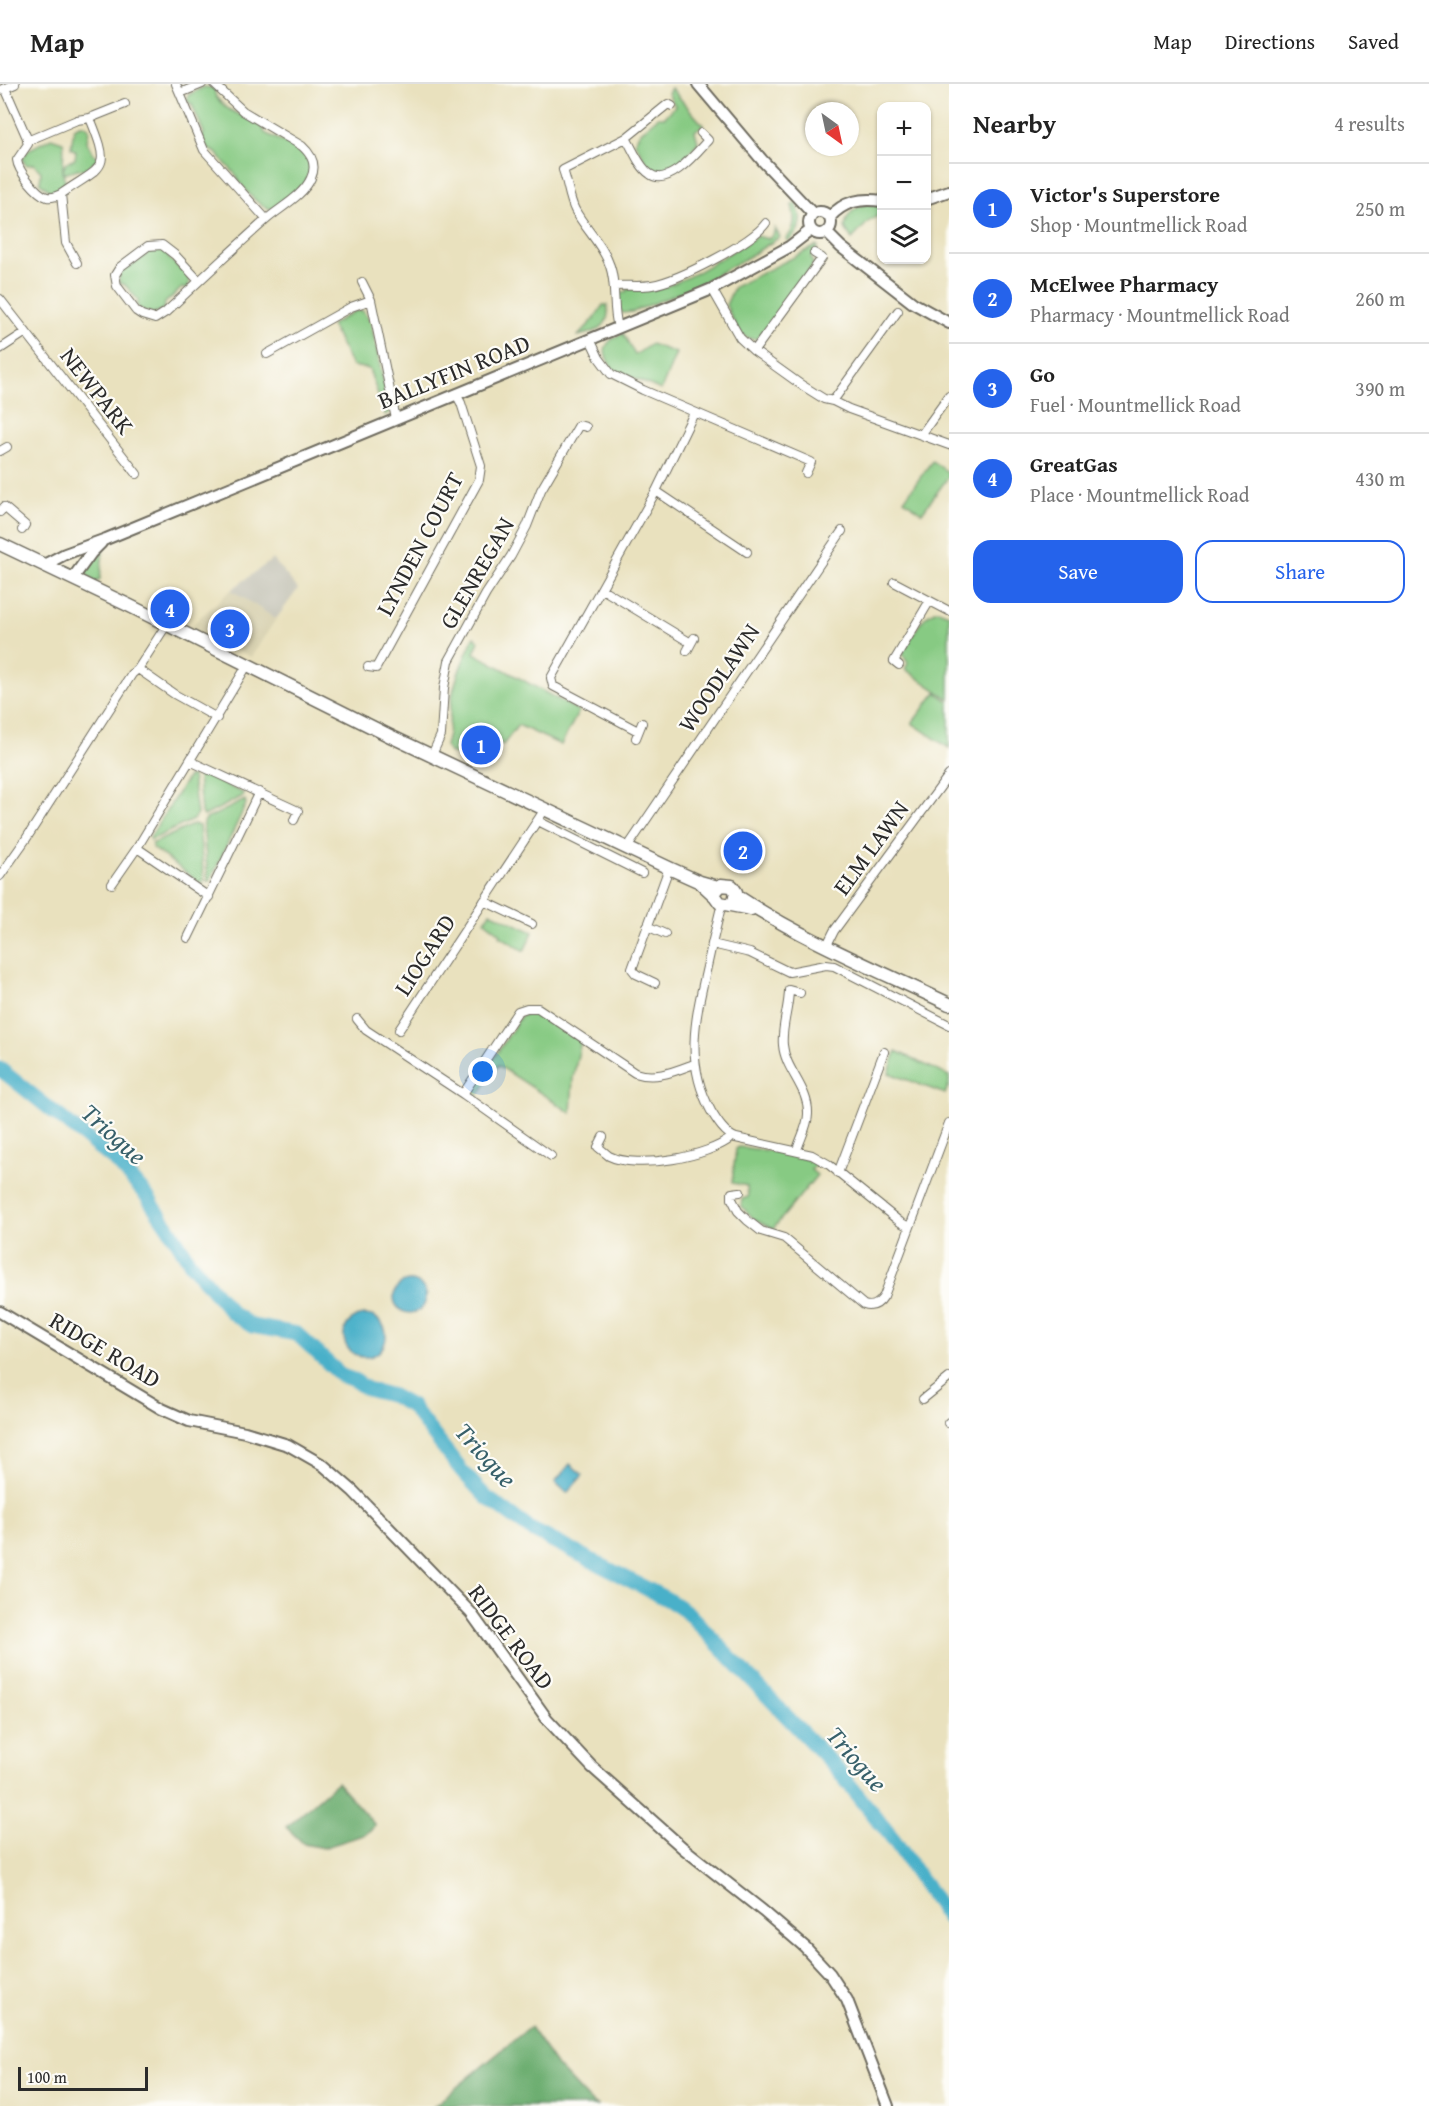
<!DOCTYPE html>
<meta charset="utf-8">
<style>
:root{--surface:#fff;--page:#f2f2f2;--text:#222;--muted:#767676;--line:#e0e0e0;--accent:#2563eb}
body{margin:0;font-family:"Gentium Book Plus",serif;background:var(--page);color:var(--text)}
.controls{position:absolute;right:18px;top:18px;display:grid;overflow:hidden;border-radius:12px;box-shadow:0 2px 4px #0004}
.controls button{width:54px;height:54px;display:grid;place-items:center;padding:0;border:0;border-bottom:2px solid var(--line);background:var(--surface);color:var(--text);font:30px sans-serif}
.compass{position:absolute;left:805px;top:18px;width:54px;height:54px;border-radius:50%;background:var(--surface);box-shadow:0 2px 4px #0004;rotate:147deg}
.scale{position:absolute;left:18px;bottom:15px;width:130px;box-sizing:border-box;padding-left:6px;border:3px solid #2b2b2b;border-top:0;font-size:16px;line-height:21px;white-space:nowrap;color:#2b2b2b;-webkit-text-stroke:4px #fdfcf7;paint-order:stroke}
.you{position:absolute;left:483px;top:988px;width:21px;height:21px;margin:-15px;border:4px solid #fff;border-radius:50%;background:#1a73e8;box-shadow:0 0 0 9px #1a73e833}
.badge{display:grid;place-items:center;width:39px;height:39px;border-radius:50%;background:var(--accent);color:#fff;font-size:20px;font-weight:700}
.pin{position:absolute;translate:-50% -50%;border:3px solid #fff;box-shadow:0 2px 6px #0006}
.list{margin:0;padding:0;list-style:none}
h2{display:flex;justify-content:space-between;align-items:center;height:78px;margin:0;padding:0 24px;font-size:26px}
h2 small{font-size:20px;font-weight:400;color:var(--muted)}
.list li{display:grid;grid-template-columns:39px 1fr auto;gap:18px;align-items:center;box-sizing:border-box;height:90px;padding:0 24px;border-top:2px solid var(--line)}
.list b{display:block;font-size:22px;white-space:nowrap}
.list p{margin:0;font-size:20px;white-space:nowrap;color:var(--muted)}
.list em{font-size:20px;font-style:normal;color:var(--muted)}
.actions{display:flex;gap:12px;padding:18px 24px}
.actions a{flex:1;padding:14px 0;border:2px solid var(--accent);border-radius:18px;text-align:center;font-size:21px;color:var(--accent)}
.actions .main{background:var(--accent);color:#fff}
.icon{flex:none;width:33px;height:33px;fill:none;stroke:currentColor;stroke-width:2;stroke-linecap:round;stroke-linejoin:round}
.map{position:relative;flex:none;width:949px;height:2022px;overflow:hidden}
header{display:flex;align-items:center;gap:36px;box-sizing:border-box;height:84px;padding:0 30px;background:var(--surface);border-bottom:2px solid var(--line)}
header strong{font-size:28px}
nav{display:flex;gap:33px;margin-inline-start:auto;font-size:21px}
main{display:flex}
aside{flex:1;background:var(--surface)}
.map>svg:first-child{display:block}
</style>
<header>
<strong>Map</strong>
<nav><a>Map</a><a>Directions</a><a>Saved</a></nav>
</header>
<main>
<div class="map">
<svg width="949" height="2022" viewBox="0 0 949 2022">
<rect width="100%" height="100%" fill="#fdfcf7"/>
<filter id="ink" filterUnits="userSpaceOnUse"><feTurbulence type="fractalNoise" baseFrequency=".0167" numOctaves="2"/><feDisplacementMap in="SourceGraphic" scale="12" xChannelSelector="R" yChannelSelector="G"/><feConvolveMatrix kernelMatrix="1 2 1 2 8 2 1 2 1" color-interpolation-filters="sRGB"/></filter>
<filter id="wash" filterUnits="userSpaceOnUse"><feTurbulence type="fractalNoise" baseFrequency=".008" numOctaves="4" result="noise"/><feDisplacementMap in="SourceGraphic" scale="24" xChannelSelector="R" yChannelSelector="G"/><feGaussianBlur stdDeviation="1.35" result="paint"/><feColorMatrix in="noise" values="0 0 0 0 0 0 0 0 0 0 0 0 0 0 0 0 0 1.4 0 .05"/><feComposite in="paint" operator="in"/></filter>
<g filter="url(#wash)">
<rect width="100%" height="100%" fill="#e9e1be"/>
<path fill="#d8d1b1" d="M231 506 276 535 251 573 188 544Z"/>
<path fill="#c6c5b8" d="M273 475 298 505 276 535 231 506Z"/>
<path fill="#87ca83" stroke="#597a57" stroke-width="1.5" d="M204 3 214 4C215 7 215 10 216 13 218 16 224 21 226 23 236 32 260 35 265 49L283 58 288 57 308 73C318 97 290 113 274 125 259 125 248 108 238 97L237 92 215 68 208 65 202 54 204 49 192 21 187 16 188 11Z
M671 4 703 41 695 47 698 58C688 72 674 85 656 88L650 85 635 58C638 48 650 40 658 33H665L675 22 668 9Z
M80 41H85L89 45 87 58 92 68 98 73V75L85 86 77 85 65 90 63 86 66 79 75 75 76 67 71 64 74 44Z
M51 54 63 58C66 73 59 85 66 99L55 107H50L40 99 41 88 34 80 26 81 22 75 28 66Z
M796 119C803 133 802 147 788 157L786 155C796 144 795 134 792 121Z
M865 119 881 121V130L869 137 852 155 845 144C846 130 853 126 865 119Z
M775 144 780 153 750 172 696 202 633 228 623 229 619 226V210L627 207V205C638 205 650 206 660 204 691 196 730 168 757 152L768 155 773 151Z
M816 162 818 163 811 173 813 179 812 183 758 254C739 260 733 235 726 221L734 203Z
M152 164H161L169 168 168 173 179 184C190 186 191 196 188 204H182L165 219 164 225C154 231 146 231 137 222L138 216 125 201 119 199C118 191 120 187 126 183H130L146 171 148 166Z
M603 221H607C612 242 597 248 578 252L594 235Z
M355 227H363L371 239 390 328 385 331 369 285 352 282 331 241Z
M623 249 635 271 651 260 676 269 661 306 613 285C600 267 603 258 623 249Z
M932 377 949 389V392L922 429 904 416Z
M100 466 103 467 100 495 95 499 85 489 95 470Z
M938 526 949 530V615L905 585 908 579 903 571 904 566C912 554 922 529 938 526Z
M474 553 479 557 474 569 579 627 561 661 518 641 503 661 478 646 460 674 448 667 445 662C450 648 449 635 451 620 454 596 464 574 474 553Z
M936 608 949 618V664L912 639Z
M200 689 243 709V712L204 732 201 729 198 692Z
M192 692 197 730 193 736 151 756 150 753 188 693Z
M245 716 246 720 210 797H208L203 740 206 735Z
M194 740 199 742 204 797 200 799 153 764 152 760Z
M490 828 533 848 524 867 500 852 501 850 485 837Z
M533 927 537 928 581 957 573 994 571 1029 498 981 477 1013 475 1009 476 1002 521 932Z
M896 967 949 992V1000L945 1010 889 989Z
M739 1063C765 1067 793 1066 816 1080L811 1086 817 1091 773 1145 755 1136 741 1122 742 1115 748 1113 747 1102 732 1099 736 1065Z"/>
<path fill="#6dae71" stroke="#4c6c4e" stroke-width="1.5" d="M337 1698 375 1741 366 1750 323 1764 304 1760 286 1743Z
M530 1943 557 1982 592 2019 599 2022H434Z"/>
<path fill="#4ab0c9" stroke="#3a6e7a" stroke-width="1.5" d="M394 1213a16 16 0 1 1 32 0a16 16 0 1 1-32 0Z
M344 1252a21 21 0 1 1 42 0a21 21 0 1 1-42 0Z
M570 1380 583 1391 567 1409 555 1398Z"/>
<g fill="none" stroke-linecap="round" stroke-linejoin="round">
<path stroke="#4ab0c9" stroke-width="15" d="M0 985 119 1080 146 1111 174 1152 189 1177 232 1229 252 1242 297 1250 342 1292 354 1296 367 1305 393 1312 411 1322 461 1386 486 1413 530 1445 667 1515 687 1528 837 1685 894 1756 949 1836"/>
</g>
</g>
<g filter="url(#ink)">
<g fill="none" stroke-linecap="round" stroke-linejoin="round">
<g stroke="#6e6b5e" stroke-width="10">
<path id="street" d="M176 0 204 66 266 135
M5 4 27 54 28 60 17 76C18 87 37 110 47 113 52 114 57 112 61 110L66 159 77 179
M0 6 15 0
M180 9 202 0
M626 54C633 65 639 83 650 90 668 104 697 68 708 56L701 49
M27 57 77 36 90 34 125 20
M61 110C104 80 112 88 90 34
M199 197 175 171 162 161 148 162 120 183 115 191 117 202 136 227 142 231 155 235 166 228C199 197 233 165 267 135 281 123 304 111 311 94 317 81 312 71 302 62L243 27 214 0
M362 198 371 216
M614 202C626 201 640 203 652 201 677 197 752 159 766 139
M712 205 740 254 754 267 800 300 824 315 833 317 849 325 949 361
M0 215 137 390
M618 243C612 223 617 202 610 182 603 161 586 146 575 126 569 114 568 99 563 86L626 54 668 20 672 22
M590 255 599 274 611 290 643 306 811 378 806 389
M0 265 26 248
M754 267 822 174 814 169
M267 270 351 223 371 216 396 335
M833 317 898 227
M921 351 949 312
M0 367 7 363
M656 407 747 468
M0 428 4 423 25 441 22 446
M894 498 949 527
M602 505 691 559
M687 567 694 554
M899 581 894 577 929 518
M368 583 376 584 479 396 481 382 461 319 456 310
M138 585 174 610 217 634
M638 647 553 602 551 594 656 407 694 329
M636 654 642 639
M432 671 441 651 444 604 449 577 486 510 511 472 527 442 541 406 579 341 586 343
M190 677 298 727 294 736
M538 737 642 789
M137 764 209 813
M627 764 842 447
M0 792 26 755 132 590 138 585 167 540
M112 800 137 764 248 580
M484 817 532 840
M723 821 720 827 712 860 750 869 789 888 826 881 834 882 949 941
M647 842 665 850
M188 854 259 708
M712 860C700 919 680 971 711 1027 717 1037 725 1050 736 1054L812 1071 828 1080 900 1138 909 1143
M827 861 834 847 949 691
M655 899 636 890 632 885 669 784
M357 935 366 946 463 1010 551 1072
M399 946 545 725
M463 1010 518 927 527 924H538L635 989C656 996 675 987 694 980
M603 1053 598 1063C602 1066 606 1070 609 1072 637 1086 709 1073 732 1053
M797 1066C800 1055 808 1042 808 1030 809 1004 785 986 783 961 781 944 789 924 789 906L800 909
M838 1089 884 968
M740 1108 732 1109V1115L738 1127 747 1136 761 1147 784 1154 864 1221C873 1224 879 1220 884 1212L949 1039
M923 1315 949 1294
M948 1339 949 1338"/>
</g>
<g stroke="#6e6b5e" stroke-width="14">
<path id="secondary" d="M698 0 762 76 813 130
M926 115 949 107
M809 139a11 11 0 1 1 22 0a11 11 0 1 1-22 0Z
M830 133C844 117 861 114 882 117
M827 149 841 163 913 219 949 239
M44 481 65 470 106 455 712 205 789 163 811 146
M73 494 91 469 101 459
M0 1228 162 1325 189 1337 245 1348 288 1361 323 1381 353 1407 471 1529 547 1635 592 1683 683 1764 763 1827 805 1863 830 1890 847 1916 888 2022"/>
</g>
<g stroke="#6e6b5e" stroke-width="15">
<path id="primary" d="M0 460 130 522 388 651 669 784 700 798 718 803
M701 799 715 812 720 819 751 825
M715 808 721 801 732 802 736 808 734 818
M737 812C802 855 878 886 949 920"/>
</g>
<use href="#street" stroke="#fff" stroke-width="8"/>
<use href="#secondary" stroke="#fff" stroke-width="10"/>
<use href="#primary" stroke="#fff" stroke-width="12"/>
</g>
</g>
<g text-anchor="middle" stroke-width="4.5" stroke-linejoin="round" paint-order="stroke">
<g font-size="24" fill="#2b2b2b" stroke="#fdfcf7">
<text transform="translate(454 288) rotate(-22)" y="8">BALLYFIN ROAD</text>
<text transform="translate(97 307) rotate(52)" y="8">NEWPARK</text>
<text transform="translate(420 460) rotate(-62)" y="8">LYNDEN COURT</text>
<text transform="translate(477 489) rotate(-60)" y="8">GLENREGAN</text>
<text transform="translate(719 594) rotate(-56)" y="8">WOODLAWN</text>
<text transform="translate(871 764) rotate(-54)" y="8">ELM LAWN</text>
<text transform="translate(425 871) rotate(-57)" y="8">LIOGARD</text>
<text transform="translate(105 1266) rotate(31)" y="8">RIDGE ROAD</text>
<text transform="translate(511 1553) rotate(53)" y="8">RIDGE ROAD</text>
</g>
<g font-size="26" font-style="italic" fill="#37606a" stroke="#fdfcf7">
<text transform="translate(114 1050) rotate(42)" y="9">Triogue</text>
<text transform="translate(486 1371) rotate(48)" y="9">Triogue</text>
<text transform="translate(857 1675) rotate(49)" y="9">Triogue</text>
</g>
</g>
</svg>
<div class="controls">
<button>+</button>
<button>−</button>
<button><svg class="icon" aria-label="layers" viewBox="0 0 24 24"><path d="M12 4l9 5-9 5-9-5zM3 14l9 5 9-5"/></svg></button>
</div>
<svg class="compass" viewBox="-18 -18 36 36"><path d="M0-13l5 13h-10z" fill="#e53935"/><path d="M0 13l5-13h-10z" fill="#767676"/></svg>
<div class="scale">100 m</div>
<div class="you"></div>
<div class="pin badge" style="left:481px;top:661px">1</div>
<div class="pin badge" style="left:743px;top:767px">2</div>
<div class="pin badge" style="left:230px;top:545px">3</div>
<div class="pin badge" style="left:170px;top:525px">4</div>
</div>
<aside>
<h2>Nearby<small>4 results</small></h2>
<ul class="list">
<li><span class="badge">1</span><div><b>Victor's Superstore</b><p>Shop · Mountmellick Road</p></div><em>250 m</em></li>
<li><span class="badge">2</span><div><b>McElwee Pharmacy</b><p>Pharmacy · Mountmellick Road</p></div><em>260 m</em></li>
<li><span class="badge">3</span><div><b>Go</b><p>Fuel · Mountmellick Road</p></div><em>390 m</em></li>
<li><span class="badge">4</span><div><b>GreatGas</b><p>Place · Mountmellick Road</p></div><em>430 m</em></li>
</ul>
<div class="actions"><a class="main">Save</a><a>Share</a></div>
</aside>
</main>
